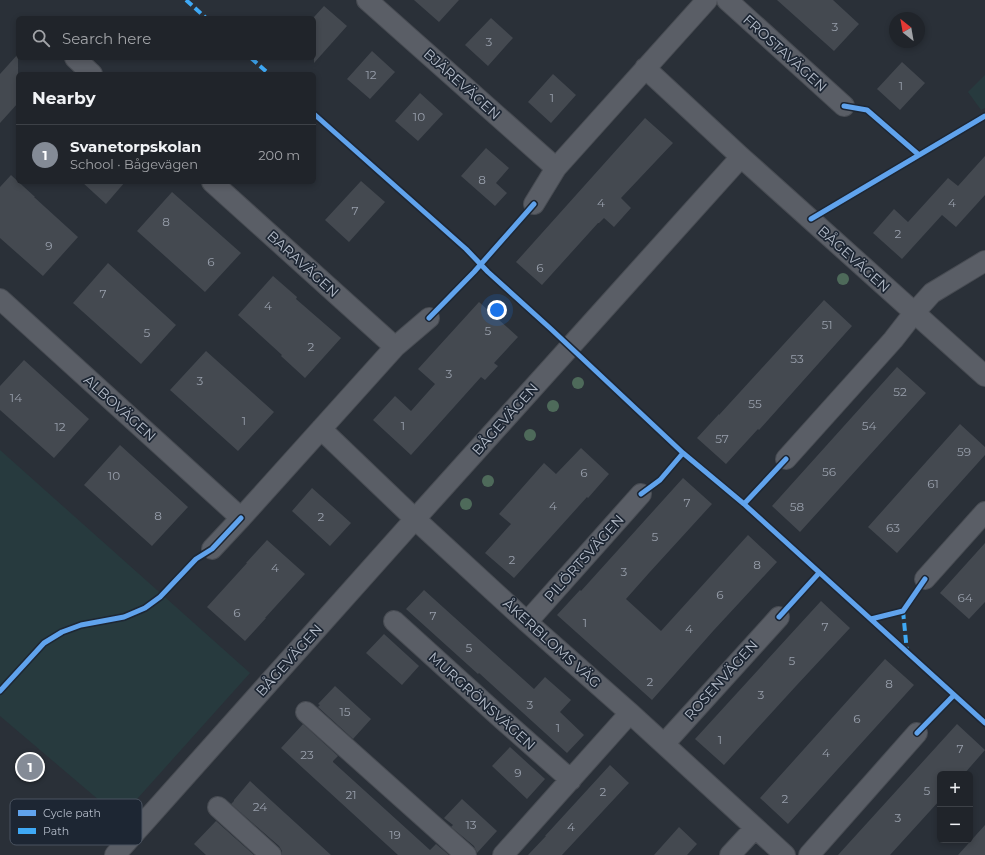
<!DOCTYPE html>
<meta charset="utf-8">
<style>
:root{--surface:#20242a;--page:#282c32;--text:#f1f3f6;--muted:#a2a4a8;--line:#3d4147;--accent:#848b96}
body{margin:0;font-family:Montserrat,sans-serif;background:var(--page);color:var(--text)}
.controls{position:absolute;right:12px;bottom:12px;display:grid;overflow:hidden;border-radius:6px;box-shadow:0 2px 6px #0003}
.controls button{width:36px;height:36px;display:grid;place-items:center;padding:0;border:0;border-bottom:1px solid var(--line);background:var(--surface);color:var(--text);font:20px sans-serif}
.compass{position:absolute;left:889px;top:12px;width:36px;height:36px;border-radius:50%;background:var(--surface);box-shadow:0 2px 6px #0003;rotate:329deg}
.you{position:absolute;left:497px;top:310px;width:14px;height:14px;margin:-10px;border:3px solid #fff;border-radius:50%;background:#1a73e8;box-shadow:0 0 0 6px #1a73e833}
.badge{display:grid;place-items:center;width:26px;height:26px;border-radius:50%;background:var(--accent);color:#fff;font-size:13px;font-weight:700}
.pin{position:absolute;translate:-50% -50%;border:2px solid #fff;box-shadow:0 1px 4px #0006}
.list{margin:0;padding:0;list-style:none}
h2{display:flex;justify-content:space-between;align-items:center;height:52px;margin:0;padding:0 16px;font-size:17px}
h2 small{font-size:13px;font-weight:400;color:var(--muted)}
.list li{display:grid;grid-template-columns:26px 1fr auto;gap:12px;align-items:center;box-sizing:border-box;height:60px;padding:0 16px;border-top:1px solid var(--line)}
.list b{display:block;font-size:15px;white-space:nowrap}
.list p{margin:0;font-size:13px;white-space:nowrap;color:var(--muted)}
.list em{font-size:13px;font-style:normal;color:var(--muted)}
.icon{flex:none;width:22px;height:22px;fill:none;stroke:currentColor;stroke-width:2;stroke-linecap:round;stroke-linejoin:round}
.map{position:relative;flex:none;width:985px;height:855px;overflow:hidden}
.search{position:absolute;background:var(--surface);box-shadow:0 2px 6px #0003;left:16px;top:16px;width:300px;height:44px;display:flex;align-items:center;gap:10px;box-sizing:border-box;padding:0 14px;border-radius:6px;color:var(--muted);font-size:15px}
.panel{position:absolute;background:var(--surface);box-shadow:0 2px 6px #0003;left:16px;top:72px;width:300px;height:112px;border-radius:6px}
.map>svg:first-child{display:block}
</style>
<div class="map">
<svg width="985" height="855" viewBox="0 0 985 855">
<rect width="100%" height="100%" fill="#2a3038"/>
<path fill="#273a3e" d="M985 75V108L981 110 968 92Z
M0 450 250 673 120 818 0 716Z"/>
<path fill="#444950" d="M414 0H459L439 22Z
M777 0H833L859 24 834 51Z
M324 6 347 26 314 63V17Z
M491 18 513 38 488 66 465 45Z
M372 51 395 72 370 99 347 79Z
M18 54V103L0 123V74Z
M902 62 925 83 900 110 877 89Z
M553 74 576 95 551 123 528 102Z
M420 93 443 114 418 141 395 121Z
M645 118 673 143 621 198 631 208 614 227 604 218 599 223H598L542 285 516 262Z
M486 148 509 168 496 183 507 193 495 206 461 176Z
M985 156V195L956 227 942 215 902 259 873 233 894 209 908 222 948 178 958 186Z
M11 175 35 197H34L78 237 43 276 0 238V187Z
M361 181 385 202 349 242 325 220Z
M82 182H125L106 204Z
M172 192 241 253 205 292 137 231Z
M108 263 176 325 141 364 73 303Z
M273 276 297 297 296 299 341 338 305 378 281 356 282 355 238 315Z
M824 300 852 326 759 430 758 429 726 464 697 438 719 414V415Z
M479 302 518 337 494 363 498 366 485 380 481 377 411 455 373 420 395 396 411 411 435 384 418 369Z
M206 351 274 412 238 451 170 390Z
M24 360 89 419 54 458 0 410V386Z
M897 367 926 393 800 532 772 506Z
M960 424 985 447V455L897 553 868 527Z
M120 445 188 507 152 546 84 485Z
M581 448 609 474 588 498 587 497 514 578 485 553 511 524 499 514 544 463 556 474Z
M683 478 712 504 649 573 626 599 661 631 748 535 777 562 714 630 652 700 557 615 580 590 581 591Z
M312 488 351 523 330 546 292 511Z
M267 540 305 574 265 618H266L245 641 207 607 247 563H246Z
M985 543V602L969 619 940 593Z
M424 590 534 689 545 677 571 700 560 712 584 735 567 753 479 673 478 674 406 609Z
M821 601 850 628 796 686 724 765 695 739Z
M384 634 419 666 402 685 366 653Z
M885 659 914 685 788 824 760 798Z
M335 686 371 719 353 739 318 707 320 705 318 704Z
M303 724 338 756 333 761V762L430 850 436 844 449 855H398L281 748Z
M957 724 985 750 964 774H940V800L890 855H838Z
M510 747 545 779 527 799 492 766Z
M610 765 629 783 562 855H528L546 836H545Z
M250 781 286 814 331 855H282V851L279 846 231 804 234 801V800Z
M462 799 497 831 477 853 474 846 451 827 453 825 444 818Z
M216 821 254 855H206L194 844Z
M985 825V855H958Z
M679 827 697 844 687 855H654Z"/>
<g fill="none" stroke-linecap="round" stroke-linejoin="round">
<g stroke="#484c53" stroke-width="22">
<path id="minor" d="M367 0 556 168
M727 0 844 106
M75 58 92 74
M645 68 741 157 985 376
M534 204 556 168 707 0
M0 299 241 518 395 347 212 182
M395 347 429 318
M321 429 415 519 527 622 630 713 785 855
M786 459 893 340 914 313 932 293 985 261
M212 549 241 518
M925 579 985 512
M394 621 502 719 571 780
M527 622 641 494
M306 712 466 855
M664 744 779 617
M218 807 271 855
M115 855 415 519 741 157
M503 855 630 713
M730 855 755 828
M809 855 917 733"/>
</g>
<use href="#minor" stroke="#5a5e66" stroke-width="20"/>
<path stroke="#3fa9f5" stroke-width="4" stroke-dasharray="8 4" stroke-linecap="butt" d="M186 0 206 18
M251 58 269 74
M903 611 907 652"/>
<g stroke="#1d2633" stroke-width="8">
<path id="cycleway" d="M844 106 867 110 919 155
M314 114 466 249 488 272 551 329 683 453 744 504 985 723
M811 219 985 116
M429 318 474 272 534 204
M641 494 660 480 683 453
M744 504 786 459
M779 617 819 573
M871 619 903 611 925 579
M0 691 44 643 62 632 81 625 124 617 145 608 160 597 196 559 212 549 241 518
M917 733 954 695"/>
</g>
<use href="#cycleway" stroke="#60a3ed" stroke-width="5"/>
</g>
<g fill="#4e6a5a">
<circle cx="843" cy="279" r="6"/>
<circle cx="578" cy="383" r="6"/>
<circle cx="553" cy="406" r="6"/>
<circle cx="530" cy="435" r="6"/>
<circle cx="488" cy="481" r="6"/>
<circle cx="466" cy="504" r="6"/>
</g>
<g text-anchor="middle" stroke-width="3.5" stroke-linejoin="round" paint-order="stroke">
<g font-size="12" fill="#989fab">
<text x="835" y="31">3</text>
<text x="489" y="46">3</text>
<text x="371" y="79">12</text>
<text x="901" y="90">1</text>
<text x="552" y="102">1</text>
<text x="419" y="121">10</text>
<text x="482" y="184">8</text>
<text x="601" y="207">4</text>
<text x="952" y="207">4</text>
<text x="355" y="215">7</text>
<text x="166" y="226">8</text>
<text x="898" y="238">2</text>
<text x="49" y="250">9</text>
<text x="211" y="266">6</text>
<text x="540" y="272">6</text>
<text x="103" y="298">7</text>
<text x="268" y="310">4</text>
<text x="827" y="329">51</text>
<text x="488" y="335">5</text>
<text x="147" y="337">5</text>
<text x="311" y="351">2</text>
<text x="797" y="363">53</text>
<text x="449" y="378">3</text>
<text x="200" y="385">3</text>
<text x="900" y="396">52</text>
<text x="16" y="402">14</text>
<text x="755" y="408">55</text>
<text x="244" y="425">1</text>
<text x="403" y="430">1</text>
<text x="869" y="430">54</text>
<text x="60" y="431">12</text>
<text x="722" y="443">57</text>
<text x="964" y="456">59</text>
<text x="829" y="476">56</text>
<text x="584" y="477">6</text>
<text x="114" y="480">10</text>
<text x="933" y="488">61</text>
<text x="687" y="507">7</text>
<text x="553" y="510">4</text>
<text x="797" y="511">58</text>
<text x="158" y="520">8</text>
<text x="321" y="521">2</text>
<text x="893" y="532">63</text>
<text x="655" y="541">5</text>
<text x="512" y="564">2</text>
<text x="757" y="569">8</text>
<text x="275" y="572">4</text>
<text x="624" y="576">3</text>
<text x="720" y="599">6</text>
<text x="965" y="602">64</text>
<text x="237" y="617">6</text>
<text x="433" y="620">7</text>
<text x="585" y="627">1</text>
<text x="825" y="631">7</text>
<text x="689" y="633">4</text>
<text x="469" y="652">5</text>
<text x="792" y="665">5</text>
<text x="650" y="686">2</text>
<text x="889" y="688">8</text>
<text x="761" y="699">3</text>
<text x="530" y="709">3</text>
<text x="345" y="716">15</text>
<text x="857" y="723">6</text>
<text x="558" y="732">1</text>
<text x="720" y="744">1</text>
<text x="960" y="753">7</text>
<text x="826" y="757">4</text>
<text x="307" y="759">23</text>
<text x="518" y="777">9</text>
<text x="927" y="795">5</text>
<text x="603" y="796">2</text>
<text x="351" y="799">21</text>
<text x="785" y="803">2</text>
<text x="260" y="811">24</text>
<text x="898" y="822">3</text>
<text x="471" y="829">13</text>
<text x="571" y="831">4</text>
<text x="395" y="839">19</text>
</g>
<g font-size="14" fill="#b4bcc9" stroke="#1d2633">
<text transform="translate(785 53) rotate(42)" y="5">FROSTAVÄGEN</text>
<text transform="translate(462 84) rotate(42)" y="5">BJÄREVÄGEN</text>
<text transform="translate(854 259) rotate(42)" y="5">BÅGEVÄGEN</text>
<text transform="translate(303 264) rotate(42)" y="5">BARAVÄGEN</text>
<text transform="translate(120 408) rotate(42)" y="5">ALBOVÄGEN</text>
<text transform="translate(505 419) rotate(-48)" y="5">BÅGEVÄGEN</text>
<text transform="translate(584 558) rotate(-48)" y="5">PILÖRTSVÄGEN</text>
<text transform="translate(552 643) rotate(42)" y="5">ÅKERBLOMS VÄG</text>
<text transform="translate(289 660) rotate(-48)" y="5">BÅGEVÄGEN</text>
<text transform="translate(721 680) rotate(-48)" y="5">ROSENVÄGEN</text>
<text transform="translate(482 701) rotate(42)" y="5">MURGRÖNSVÄGEN</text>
</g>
</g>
<rect x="10" y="799" width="132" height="46" rx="6" fill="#1d2633" stroke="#4a5360" stroke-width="1"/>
<rect x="18" y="810" width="18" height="6" fill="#60a3ed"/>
<rect x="18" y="828" width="18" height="6" fill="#3fa9f5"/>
<g font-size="11" fill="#b4bcc9">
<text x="43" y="817">Cycle path</text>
<text x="43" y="835">Path</text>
</g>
</svg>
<div class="controls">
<button>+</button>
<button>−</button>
</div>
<svg class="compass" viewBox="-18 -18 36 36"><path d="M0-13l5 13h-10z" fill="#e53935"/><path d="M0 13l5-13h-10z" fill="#a2a4a8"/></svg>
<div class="you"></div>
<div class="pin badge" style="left:30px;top:767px">1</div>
<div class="search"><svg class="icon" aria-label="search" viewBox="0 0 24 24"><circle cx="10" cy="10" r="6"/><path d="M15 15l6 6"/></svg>Search here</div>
<section class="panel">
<h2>Nearby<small></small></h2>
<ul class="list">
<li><span class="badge">1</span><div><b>Svanetorpskolan</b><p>School · Bågevägen</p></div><em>200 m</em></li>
</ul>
</section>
</div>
